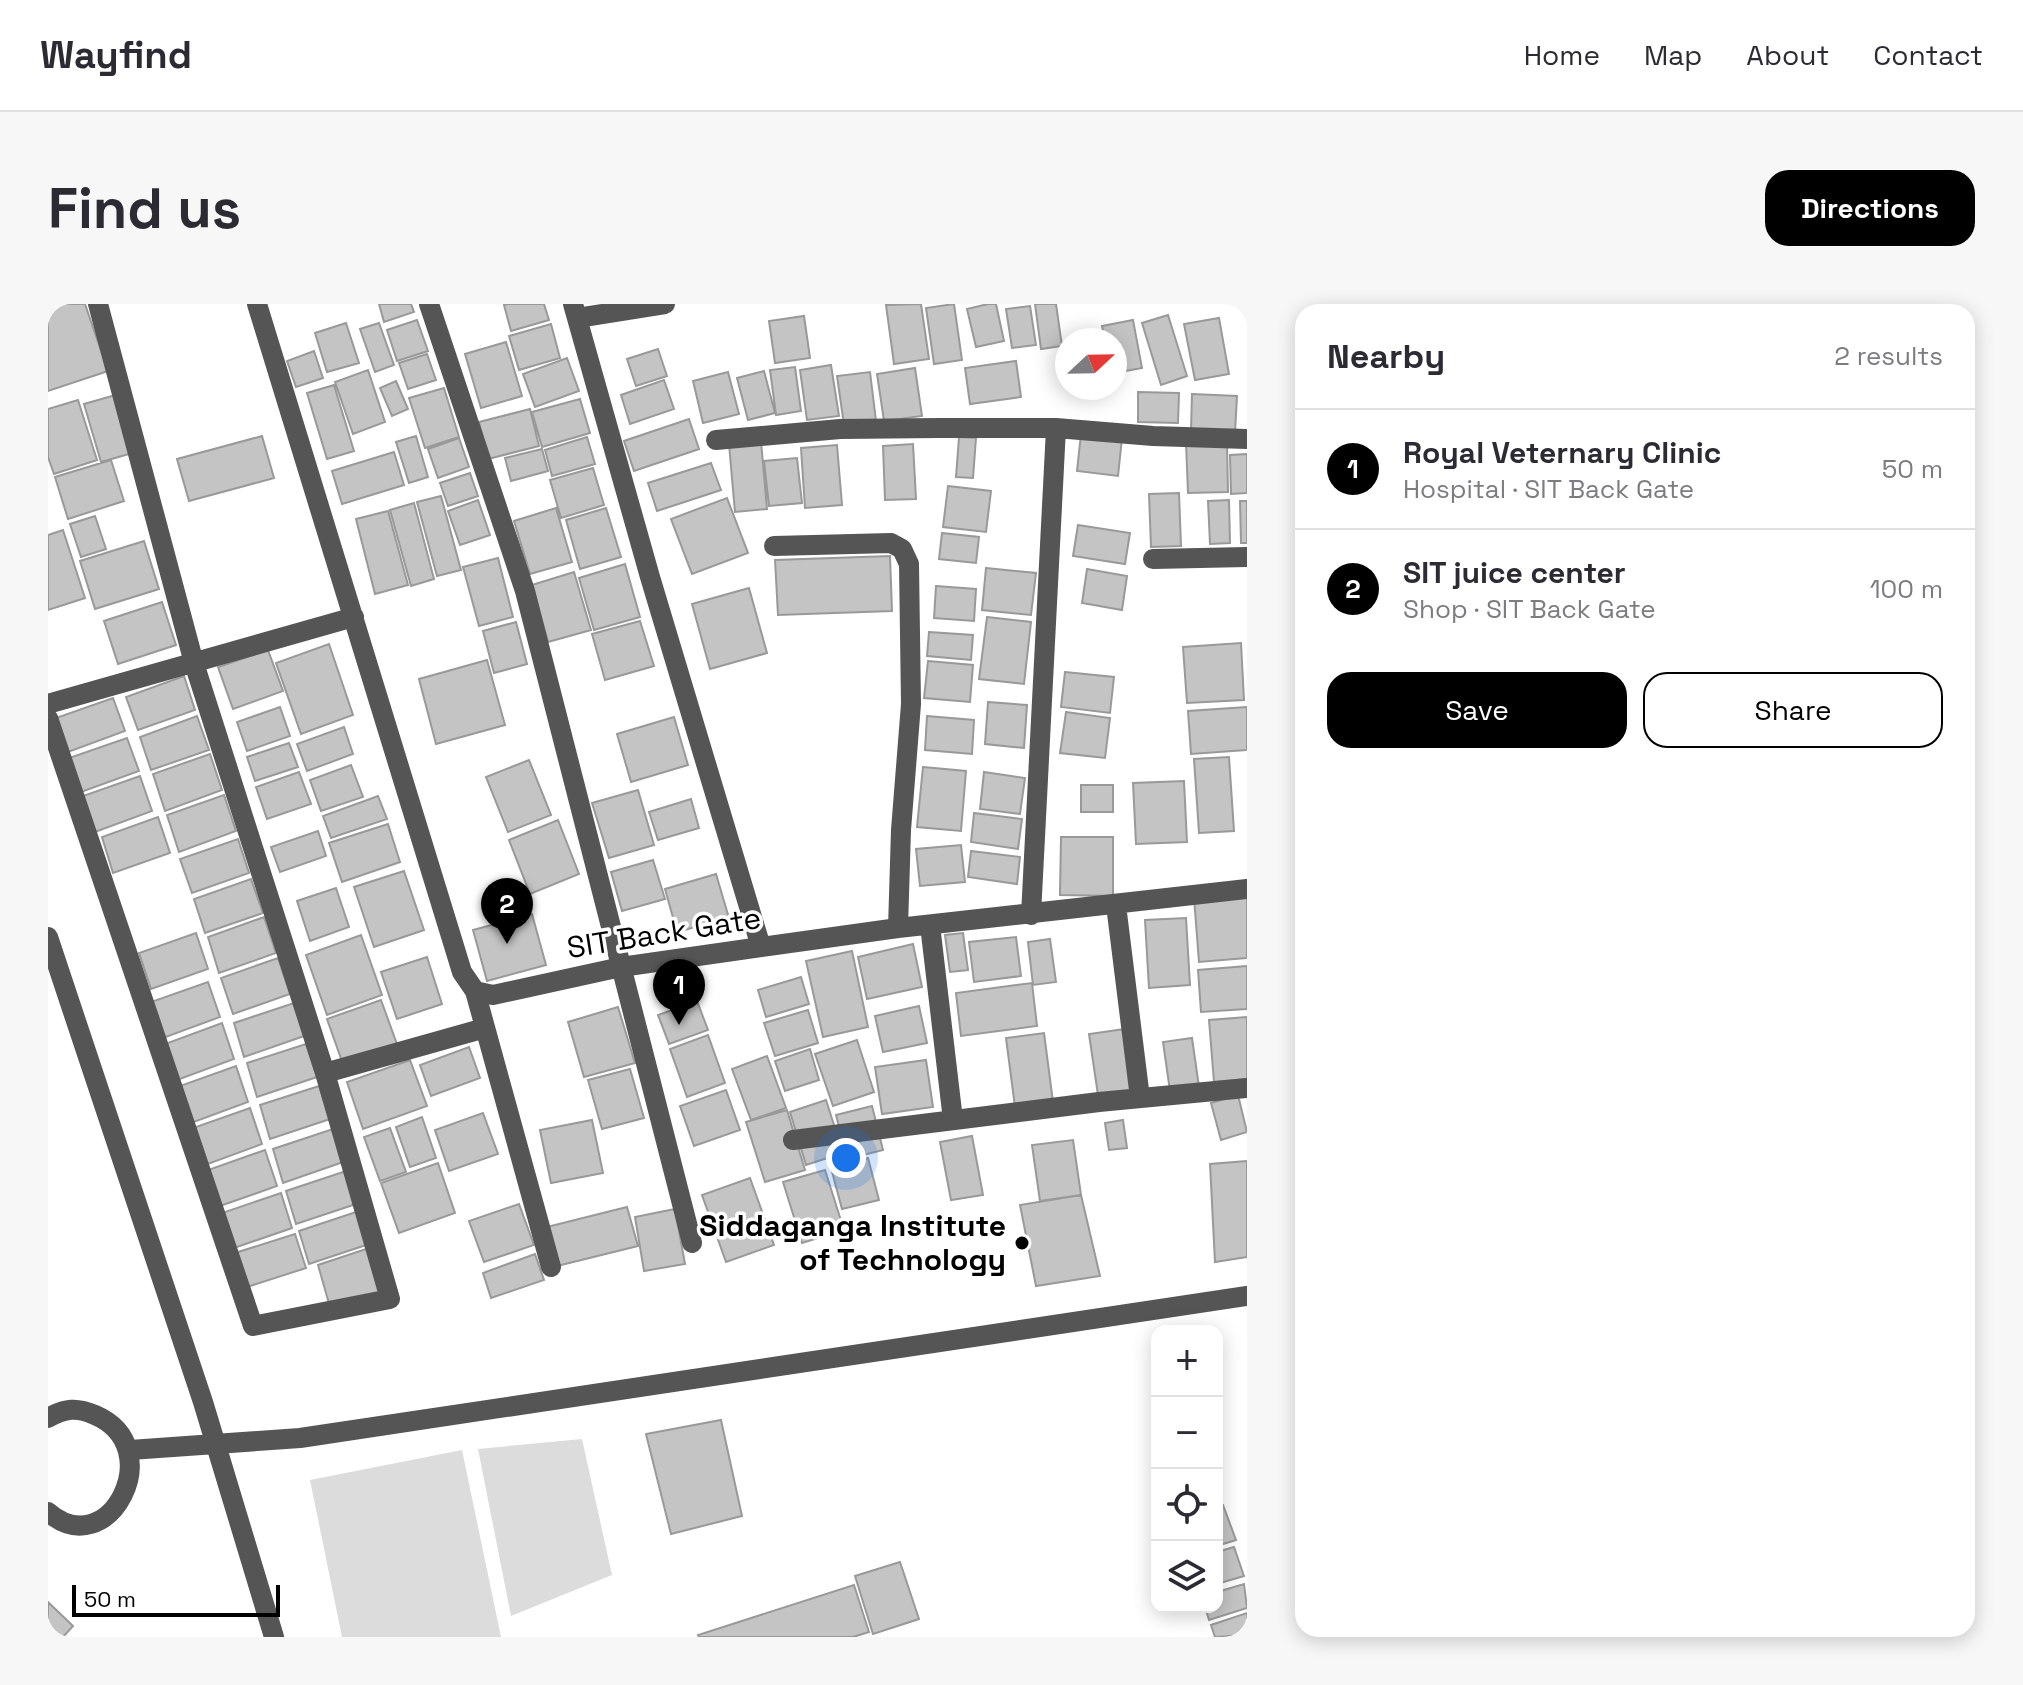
<!DOCTYPE html>
<meta charset="utf-8">
<style>
:root{--surface:#fff;--page:#f7f7f7;--text:#2b2b33;--muted:#7c7c81;--line:#e1e1e2;--accent:#000}
body{margin:0;font-family:"Space Grotesk",sans-serif;background:var(--page);color:var(--text)}
.controls{position:absolute;right:24px;bottom:24px;display:grid;overflow:hidden;border-radius:16px;box-shadow:0 4px 20px #0003}
.controls button{width:72px;height:72px;display:grid;place-items:center;padding:0;border:0;border-bottom:2px solid var(--line);background:var(--surface);color:var(--text);font:40px sans-serif}
.compass{position:absolute;left:1007px;top:24px;width:72px;height:72px;border-radius:50%;background:var(--surface);box-shadow:0 4px 20px #0003;rotate:68deg}
.scale{position:absolute;left:24px;bottom:20px;width:208px;box-sizing:border-box;padding-left:8px;border:4px solid #000;border-top:0;font-size:22px;line-height:28px;white-space:nowrap;color:#000;-webkit-text-stroke:6px #fff;paint-order:stroke}
.you{position:absolute;left:798px;top:854px;width:28px;height:28px;margin:-20px;border:6px solid #fff;border-radius:50%;background:#1a73e8;box-shadow:0 0 0 12px #1a73e833}
.badge{display:grid;place-items:center;width:52px;height:52px;border-radius:50%;background:var(--accent);color:#fff;font-size:26px;font-weight:700}
.pin{position:absolute;translate:-50% -66px;filter:drop-shadow(0 2px 4px #0008)}
.pin::after{content:'';position:absolute;top:42px;width:28px;height:24px;background:inherit;clip-path:polygon(0 0,100% 0,50% 100%)}
.list{margin:0;padding:0;list-style:none}
h2{display:flex;justify-content:space-between;align-items:center;height:104px;margin:0;padding:0 32px;font-size:34px}
h2 small{font-size:26px;font-weight:400;color:var(--muted)}
.list li{display:grid;grid-template-columns:52px 1fr auto;gap:24px;align-items:center;box-sizing:border-box;height:120px;padding:0 32px;border-top:2px solid var(--line)}
.list b{display:block;font-size:30px;white-space:nowrap}
.list p{margin:0;font-size:26px;white-space:nowrap;color:var(--muted)}
.list em{font-size:26px;font-style:normal;color:var(--muted)}
.actions{display:flex;gap:16px;padding:24px 32px}
.actions a{flex:1;padding:18px 0;border:2px solid var(--accent);border-radius:24px;text-align:center;font-size:28px;color:var(--accent)}
.actions .main{background:var(--accent);color:#fff}
.icon{flex:none;width:44px;height:44px;fill:none;stroke:currentColor;stroke-width:2;stroke-linecap:round;stroke-linejoin:round}
.map{position:relative;flex:none;width:1199px;height:1333px;overflow:hidden;border-radius:24px}
header{display:flex;align-items:center;gap:48px;box-sizing:border-box;height:112px;padding:0 40px;background:var(--surface);border-bottom:2px solid var(--line)}
header strong{font-size:38px}
nav{display:flex;gap:44px;margin-inline-start:auto;font-size:28px}
.intro{display:flex;align-items:center;justify-content:space-between;box-sizing:border-box;height:192px;padding:0 48px}
h1{margin:0;font-size:56px}
.button{padding:20px 36px;border-radius:24px;background:var(--accent);color:#fff;font-size:28px;font-weight:700}
main{display:flex;gap:48px;padding:0 48px}
aside{flex:1;background:var(--surface);border-radius:24px;box-shadow:0 4px 20px #0003}
.map>svg:first-child{display:block}
</style>
<header>
<strong>Wayfind</strong>
<nav><a>Home</a><a>Map</a><a>About</a><a>Contact</a></nav>
</header>
<div class="intro"><h1>Find us</h1><a class="button">Directions</a></div>
<main>
<div class="map">
<svg width="1199" height="1333" viewBox="0 0 1199 1333">
<rect width="100%" height="100%" fill="#fff"/>
<path fill="#dcdcdc" d="M534 1135 564 1271 463 1312 430 1145Z
M414 1146 453 1333H294L262 1176Z"/>
<path fill="#c4c4c4" stroke="#999" stroke-width="2" d="M0 0H37L60 67 0 87Z
M331 0H363L366 8 336 18Z
M460 0H496L501 16 463 27 456 1Z
M873 0 881 55 846 60 838 1Z
M906 0 914 56 886 60 878 4Z
M940 0H948L956 37 928 43 919 5Z
M987 0H1008L1014 42 993 45Z
M982 2 988 41 964 44 958 5Z
M1120 11 1139 72 1113 81 1094 19Z
M756 12 762 54 727 59 721 17Z
M1171 14 1181 70 1147 76 1136 20Z
M369 16 380 47 349 57 339 26Z
M1085 16 1094 64 1067 69V36H1057L1054 22Z
M298 19 311 59 279 68 267 29Z
M331 19 346 61 327 68 312 25Z
M503 20 512 54 471 66 461 32Z
M458 38 474 92 433 104 417 50Z
M610 45 619 72 588 82 579 55Z
M266 47 275 74 248 83 239 57Z
M379 50 388 76 360 85 351 59Z
M519 54 531 87 487 103 475 70Z
M968 57 973 93 922 100 917 64Z
M783 61 791 112 759 116 752 66Z
M747 63 753 107 728 111 722 66Z
M867 64 874 112 836 117 829 70Z
M320 66 337 118 305 130 287 78Z
M716 67 727 109 700 116 689 74Z
M680 68 691 110 655 119 645 77Z
M822 68 828 117 796 121 789 72Z
M616 76 626 105 582 120 573 91Z
M348 77 360 105 344 112 332 84Z
M286 81 306 147 279 155 259 89Z
M396 84 411 133 377 144 361 94Z
M1090 88 1131 89 1130 119 1090 118Z
M71 90 88 148 53 158 36 100Z
M1144 90 1189 92 1187 129 1143 126Z
M532 95 542 129 494 143 484 108Z
M30 96 49 156 6 170 0 153V105Z
M482 105 491 142 440 155 431 118Z
M641 115 651 145 586 167 576 137Z
M1033 130 1074 134 1070 172 1029 167Z
M214 132 226 174 141 197 129 155Z
M368 132 380 173 361 179 348 138Z
M539 133 547 160 504 172 497 146Z
M911 133 928 134 925 174 908 173Z
M411 134 421 163 390 174 380 145Z
M713 137 719 205 687 208 681 140Z
M1179 138 1180 188 1140 189 1138 139Z
M865 140 868 195 837 196 835 142Z
M789 141 794 201 757 204 753 144Z
M494 145 500 167 463 177 457 154Z
M346 148 356 181 294 200 284 167Z
M1199 150V189L1183 190 1182 151Z
M749 154 754 199 721 202 716 157Z
M63 156 76 197 20 215 7 173Z
M663 159 673 186 609 207 600 179Z
M545 164 556 201 513 214 502 176Z
M422 169 430 192 400 202 392 179Z
M900 182 943 187 938 228 895 223Z
M1131 189 1133 242 1103 243 1101 190Z
M393 192 413 266 389 272 369 198Z
M679 194 700 249 644 270 623 215Z
M430 196 442 231 412 241 400 207Z
M1181 196 1182 239 1162 240 1160 197Z
M1192 197H1199V239H1193Z
M366 199 386 275 363 282 342 206Z
M508 204 524 258 482 270 466 217Z
M558 204 573 253 532 265 518 216Z
M340 207 360 281 327 290 308 215Z
M47 212 58 245 33 253 22 220Z
M1030 221 1082 229 1077 260 1025 252Z
M15 226 37 294 0 306V231Z
M894 229 931 233 928 259 891 255Z
M96 237 111 285 47 305 32 257Z
M842 252 844 307 730 311 727 256Z
M450 254 465 313 431 322 415 263Z
M577 260 592 313 546 326 531 274Z
M938 264 988 269 983 311 934 306Z
M1039 265 1079 272 1074 306 1034 299Z
M526 268 543 326 500 338 484 281Z
M888 282 928 285 926 317 886 314Z
M701 284 719 349 662 365 644 300Z
M114 298 128 341 70 360 56 317Z
M939 313 983 318 976 380 931 375Z
M592 317 606 362 557 376 544 330Z
M468 318 479 360 446 369 435 327Z
M881 328 925 331 923 356 879 352Z
M1193 339 1196 396 1139 399 1135 343Z
M281 340 305 411 253 430 228 359Z
M220 346 235 387 185 405 170 363Z
M439 356 457 421 388 440 371 375Z
M880 357 925 361 922 398 876 394Z
M1017 368 1066 373 1062 409 1013 403Z
M136 372 147 406 90 426 78 393Z
M65 394 77 427 20 448 8 414Z
M940 398 979 401 976 444 937 440Z
M232 403 242 432 199 447 189 418Z
M1199 403V446L1143 450 1140 407Z
M1018 408 1062 414 1057 454 1012 449Z
M149 412 161 446 103 466 92 433Z
M879 412 926 416 924 450 877 446Z
M626 413 640 461 583 478 569 430Z
M296 423 305 450 259 467 249 440Z
M79 434 91 467 33 488 21 454Z
M241 439 250 463 207 477 199 453Z
M162 450 174 486 117 507 105 470Z
M1181 453 1186 527 1151 529 1146 455Z
M481 456 503 511 460 528 438 473Z
M303 461 315 493 273 507 262 476Z
M875 463 918 467 913 527 869 523Z
M251 468 263 500 219 515 208 483Z
M936 468 977 474 972 510 932 505Z
M92 472 104 507 47 528 35 492Z
M1136 477 1139 538 1088 540 1085 479Z
M1033 481H1065V508H1033Z
M590 486 606 541 561 554 544 499Z
M176 491 188 527 131 548 119 511Z
M330 492 339 515 283 534 275 512Z
M643 495 651 524 610 536 601 508Z
M926 509 974 515 970 545 923 538Z
M110 513 122 549 65 569 54 533Z
M510 516 531 570 482 590 461 536Z
M340 520 352 558 294 578 281 539Z
M270 527 278 552 232 568 223 543Z
M1013 533H1065V592L1012 591Z
M190 535 201 569 144 589 132 555Z
M913 541 917 578 872 582 868 545Z
M923 547 972 553 969 580 920 573Z
M605 556 617 595 574 607 563 568Z
M356 567 376 626 326 643 306 583Z
M668 570 681 614 629 628 617 585Z
M203 575 215 609 157 629 146 595Z
M288 584 301 623 262 637 249 597Z
M1199 591V654L1151 658 1146 594Z
M484 610 498 661 439 677 425 626Z
M216 613 228 649 171 669 160 633Z
M1138 614 1142 681 1101 684 1097 616Z
M148 629 160 665 103 685 91 649Z
M915 629 920 666 902 668 897 631Z
M313 631 334 691 279 711 258 651Z
M968 633 973 672 926 678 921 638Z
M1002 635 1008 678 985 681 980 638Z
M865 640 874 683 819 695 810 653Z
M804 647 820 723 775 733 758 657Z
M379 653 394 700 349 715 333 668Z
M230 654 242 690 185 710 173 674Z
M1199 662V705L1153 708 1150 666Z
M753 673 761 700 718 713 710 686Z
M160 678 172 713 115 734 103 698Z
M984 679 989 722 913 732 908 689Z
M333 696 350 743 296 763 279 715Z
M649 697 660 726 621 740 610 711Z
M246 699 256 732 196 753 186 719Z
M871 702 879 739 835 748 827 712Z
M570 703 587 759 536 773 520 718Z
M760 706 770 739 727 752 716 719Z
M1199 713V775L1166 778 1161 716Z
M174 719 186 755 129 776 117 740Z
M1077 725 1086 786 1050 791 1041 730Z
M996 729 1005 798 967 803 958 734Z
M660 731 677 779 639 793 622 745Z
M1144 734 1151 783 1122 787 1115 738Z
M809 736 826 788 785 802 767 750Z
M258 740 269 773 209 793 199 759Z
M421 743 432 774 383 792 372 761Z
M762 745 771 776 737 787 727 757Z
M719 752 738 804 703 816 684 765Z
M362 756 379 802 315 825 299 778Z
M878 756 885 803 834 810 827 763Z
M188 762 200 798 143 819 132 782Z
M582 765 596 814 554 825 540 776Z
M271 782 282 815 222 835 212 801Z
M678 786 692 826 646 842 632 802Z
M1190 791 1199 828 1173 836 1163 799Z
M778 796 795 849 758 861 742 808Z
M824 802 835 846 799 855 788 811Z
M202 804 214 840 157 861 145 824Z
M739 806 757 866 717 878 698 818Z
M435 809 450 850 401 867 387 826Z
M374 813 388 854 362 863 348 823Z
M544 816 555 869 503 879 492 826Z
M1075 816 1079 844 1061 846 1057 819Z
M342 824 358 868 332 877 316 833Z
M285 825 295 858 235 879 225 845Z
M924 832 935 891 903 896 892 838Z
M1025 836 1033 891 992 897 984 841Z
M217 846 229 882 172 902 160 866Z
M820 854 831 896 794 905 783 864Z
M1199 857V953L1167 958 1162 860Z
M390 859 407 909 351 929 333 879Z
M777 866 796 926 754 939 735 878Z
M298 867 308 900 248 920 238 887Z
M702 874 726 941 678 958 654 891Z
M233 889 244 924 186 944 174 909Z
M1033 891 1052 972 988 982 972 901Z
M471 900 486 941 436 958 421 917Z
M579 903 590 942 509 962 499 923Z
M627 905 637 960 596 967 587 913Z
M311 907 321 940 261 960 251 927Z
M247 930 258 964 199 983 187 949Z
M321 944 336 992 282 1003 270 961Z
M487 950 496 976 443 994 435 969Z
M673 1116 694 1212 623 1230 598 1130Z
M1175 1201 1188 1236 1169 1242V1203Z
M1186 1243 1196 1272 1169 1280V1248Z
M852 1258 871 1315 825 1330 807 1272Z
M1196 1280 1199 1304 1161 1316 1157 1303H1169V1288Z
M806 1281 821 1328 805 1333H651L650 1331Z
M0 1298 25 1322 15 1333H0Z
M1199 1309V1331L1167 1333 1163 1321Z"/>
<g fill="none" stroke-linecap="round" stroke-linejoin="round">
<path stroke="#555" stroke-width="20" d="M209 0 414 668 427 687 445 691 573 663 713 643 850 624 1199 585
M381 0 477 287 644 939
M525 0 602 273 713 643
M529 14 617 0
M668 136 792 125 891 124H1008L1105 132 1199 135
M726 242 843 239 854 245 861 260 863 400 853 526 850 624
M1105 255 1199 253
M0 400 306 313
M0 414 205 1022 342 995 277 769 146 359 50 0
M1068 601 1092 794
M983 611 1008 124
M882 621 905 816
M0 633 155 1098 226 1333
M427 687 503 963
M277 769 437 724
M745 836 1051 798 1199 784
M0 1114C17 1104 29 1103 47 1111 122 1143 61 1261 0 1208
M82 1146 252 1134 1199 992"/>
</g>
<circle fill="#000" stroke="#fff" stroke-width="3" cx="974" cy="939" r="8"/>
<g text-anchor="middle" stroke-width="7" stroke-linejoin="round" paint-order="stroke">
<g font-size="30" fill="#000" stroke="#fff">
<text transform="translate(616 629) rotate(-9)" y="10">SIT Back Gate</text>
</g>
<g font-size="30" font-weight="bold" fill="#000" stroke="#fff" text-anchor="end">
<text x="958" y="932">Siddaganga Institute<tspan x="958" dy="34">of Technology</tspan></text>
</g>
</g>
</svg>
<div class="controls">
<button>+</button>
<button>−</button>
<button><svg class="icon" aria-label="locate" viewBox="0 0 24 24"><circle cx="12" cy="12" r="6"/><path d="M12 2v4M12 18v4M2 12h4M18 12h4"/></svg></button>
<button><svg class="icon" aria-label="layers" viewBox="0 0 24 24"><path d="M12 4l9 5-9 5-9-5zM3 14l9 5 9-5"/></svg></button>
</div>
<svg class="compass" viewBox="-18 -18 36 36"><path d="M0-13l5 13h-10z" fill="#e53935"/><path d="M0 13l5-13h-10z" fill="#7c7c81"/></svg>
<div class="scale">50 m</div>
<div class="you"></div>
<div class="pin badge" style="left:631px;top:721px">1</div>
<div class="pin badge" style="left:459px;top:640px">2</div>
</div>
<aside>
<h2>Nearby<small>2 results</small></h2>
<ul class="list">
<li><span class="badge">1</span><div><b>Royal Veternary Clinic</b><p>Hospital · SIT Back Gate</p></div><em>50 m</em></li>
<li><span class="badge">2</span><div><b>SIT juice center</b><p>Shop · SIT Back Gate</p></div><em>100 m</em></li>
</ul>
<div class="actions"><a class="main">Save</a><a>Share</a></div>
</aside>
</main>
